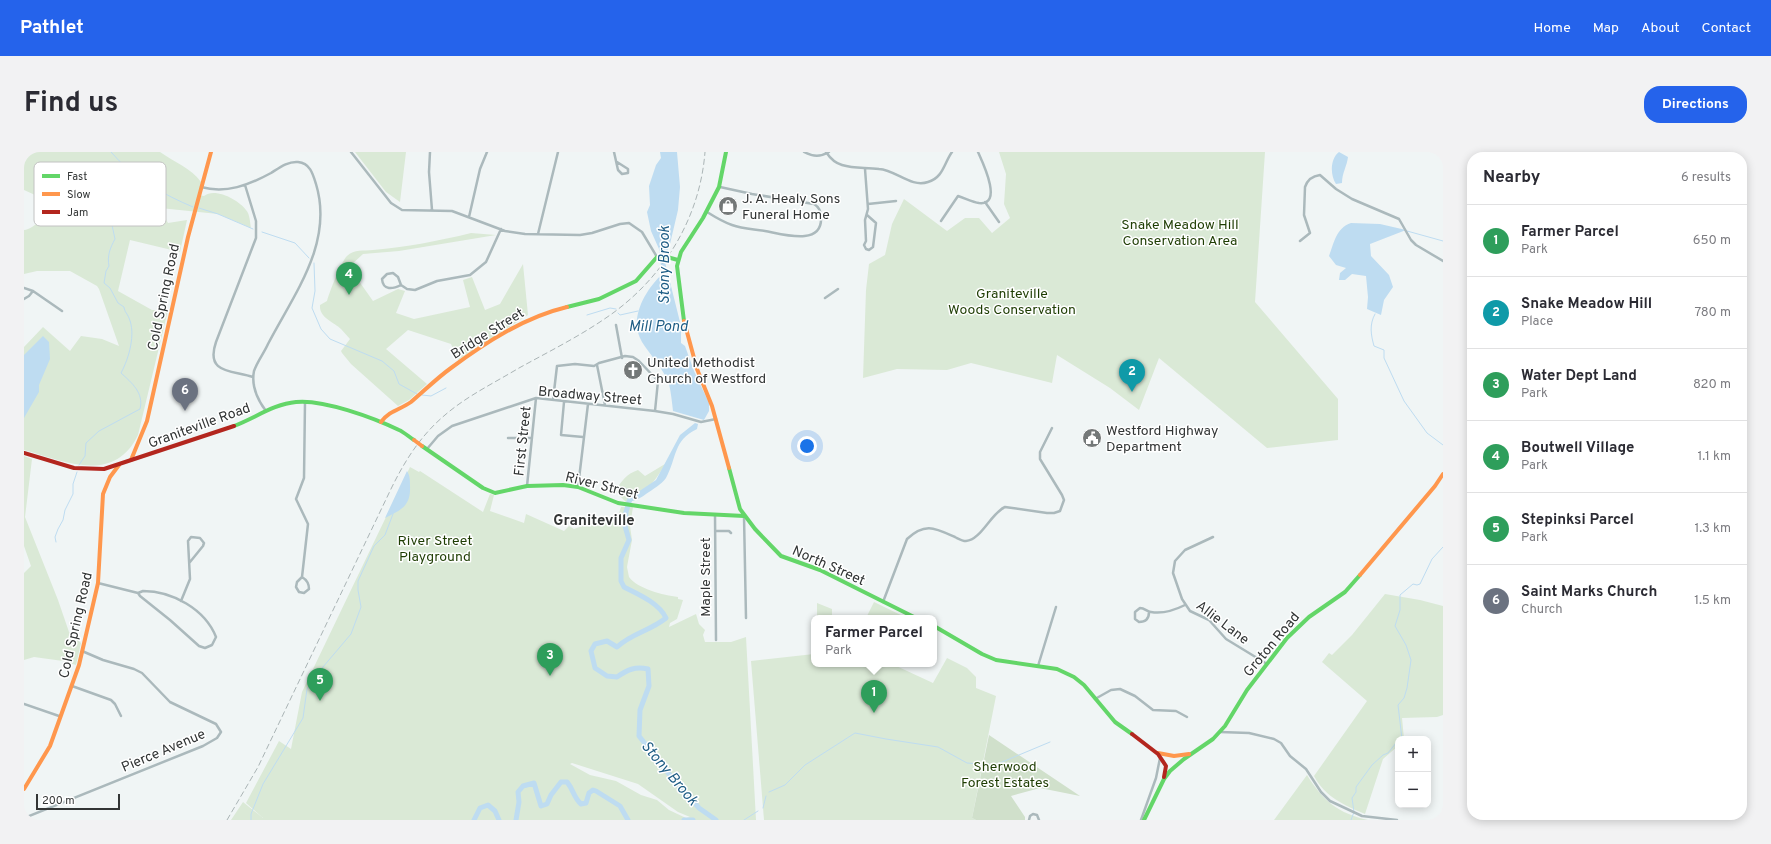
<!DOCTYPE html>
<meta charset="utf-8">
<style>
:root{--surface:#fff;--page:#f2f2f3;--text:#2b2b33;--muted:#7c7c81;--line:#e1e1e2;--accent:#2563eb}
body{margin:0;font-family:Overpass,sans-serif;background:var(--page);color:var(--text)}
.controls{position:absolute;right:12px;bottom:12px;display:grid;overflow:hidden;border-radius:8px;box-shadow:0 2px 10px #0003}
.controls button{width:36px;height:36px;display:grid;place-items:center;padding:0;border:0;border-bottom:1px solid var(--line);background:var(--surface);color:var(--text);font:20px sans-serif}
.scale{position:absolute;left:12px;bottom:10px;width:84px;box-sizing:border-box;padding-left:4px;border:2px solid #323535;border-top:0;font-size:11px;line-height:14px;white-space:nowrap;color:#323535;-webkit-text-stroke:3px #fff;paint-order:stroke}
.you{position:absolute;left:783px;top:294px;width:14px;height:14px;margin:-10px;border:3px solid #fff;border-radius:50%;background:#1a73e8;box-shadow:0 0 0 6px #1a73e833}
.badge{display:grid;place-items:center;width:26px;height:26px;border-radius:50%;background:var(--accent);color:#fff;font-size:13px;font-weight:700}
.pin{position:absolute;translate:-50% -33px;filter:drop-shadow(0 1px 2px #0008)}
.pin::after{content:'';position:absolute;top:21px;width:14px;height:12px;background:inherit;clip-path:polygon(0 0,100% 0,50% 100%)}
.popup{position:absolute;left:787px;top:463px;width:126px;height:52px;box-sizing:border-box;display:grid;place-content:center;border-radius:8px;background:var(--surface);filter:drop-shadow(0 1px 3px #0005);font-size:13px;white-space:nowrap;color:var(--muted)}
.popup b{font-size:15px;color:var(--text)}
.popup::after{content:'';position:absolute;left:50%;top:100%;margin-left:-8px;border:8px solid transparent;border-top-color:var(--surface)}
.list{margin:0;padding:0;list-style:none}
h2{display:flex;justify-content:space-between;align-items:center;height:52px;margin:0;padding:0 16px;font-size:17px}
h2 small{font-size:13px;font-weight:400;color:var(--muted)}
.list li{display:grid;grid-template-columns:26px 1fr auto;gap:12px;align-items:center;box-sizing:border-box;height:72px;padding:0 16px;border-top:1px solid var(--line)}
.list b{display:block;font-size:15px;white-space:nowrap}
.list p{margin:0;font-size:13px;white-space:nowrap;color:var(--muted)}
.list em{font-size:13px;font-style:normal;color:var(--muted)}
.map{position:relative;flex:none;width:1419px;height:668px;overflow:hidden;border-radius:16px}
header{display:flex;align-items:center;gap:24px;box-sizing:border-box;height:56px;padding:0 20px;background:var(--accent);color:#fff}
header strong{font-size:19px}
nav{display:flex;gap:22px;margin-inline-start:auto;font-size:14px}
.intro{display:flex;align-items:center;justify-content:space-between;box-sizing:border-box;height:96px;padding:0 24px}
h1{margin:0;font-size:28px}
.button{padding:10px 18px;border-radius:16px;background:var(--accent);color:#fff;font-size:14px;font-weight:700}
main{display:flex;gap:24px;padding:0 24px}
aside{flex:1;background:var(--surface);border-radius:16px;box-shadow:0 2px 10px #0003}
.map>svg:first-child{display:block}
</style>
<header>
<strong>Pathlet</strong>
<nav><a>Home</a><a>Map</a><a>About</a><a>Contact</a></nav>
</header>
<div class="intro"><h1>Find us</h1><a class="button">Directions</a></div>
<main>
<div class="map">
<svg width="1419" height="668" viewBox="0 0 1419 668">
<rect width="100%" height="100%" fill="#f0f5f5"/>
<path fill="#dae9d6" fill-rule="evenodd" d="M0 0H136C150 10 167 16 177 30L174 43 180 44C191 35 215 48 222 58 226 62 226 71 227 76L194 62 136 56 144 71 163 68 156 100 106 88 94 139 128 158H144L114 283C90 333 40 309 0 298V195L19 175 46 199 57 184 78 187 95 194 75 137 73 134 46 119H13L0 122V78C11 77 24 60 31 52L0 38Z
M331 0H382L376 50 362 40Z
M975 0H1241L1231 150 1314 247V288L1243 296 1135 206 1115 258 1086 236 1033 203 1028 231 947 211 923 218 873 217 839 226 842 138 845 112 861 103 868 72 880 47 923 79 941 66H955L968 81 986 66 980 52 982 22Z
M447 81 472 83 375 99 339 102 325 115 349 149 374 137 381 139 372 161 390 167 446 155 439 128 448 125 461 158 476 152 499 112 504 163 434 208 427 192 384 178 362 197 403 232 385 248 374 254 327 212 318 201 317 199 326 187C323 184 320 180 317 177 310 170 295 166 296 153L303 149C305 141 318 108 323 104 330 97 340 99 349 98 382 95 415 89 447 81Z
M0 304 8 307 1 365 34 448 45 480 57 491 52 513 39 509 10 505 0 508V421L7 414 0 394Z
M641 312C634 325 621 345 604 344L605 346 602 350 591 339C598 329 602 322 614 318L621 324Z
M386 315 395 320 396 319 459 360 466 342 470 343 466 359 500 371 502 362 540 379 545 374 550 377 567 371 592 370 597 355H609L606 374 608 388 603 415 605 425C614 437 639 443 654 445V447L659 448 653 467 646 471 645 475 672 462 675 472 681 478 679 483 681 490H707L722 485 732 668H207L219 650 239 666 222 651 255 589 267 597 278 540ZM548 611 614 632 654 660 666 665 662 666 645 658 633 648 617 643 592 629 566 623 546 612Z
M1361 442 1396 448 1419 454V563L1413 565 1378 566 1380 587H1374V594L1359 607 1341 662C1320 653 1301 645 1290 624L1343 549 1298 510 1305 501 1308 503 1328 483Z
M850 450 883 466H842Z
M793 451 808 457V463L814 466H793Z
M790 502V512H868L909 531 923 506 943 516 952 525V536L972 544 948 666 952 668H740L727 509Z
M1283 623C1300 650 1314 661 1344 668H1250Z"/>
<path fill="#d0e0cb" d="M965 583 1056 644 1016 636 987 644 1001 665V668H952L948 666Z"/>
<path fill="#bedcf1" d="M636 0H653L656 35 654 58 646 92 640 106 657 174V191L661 194 670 219 685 251V259L680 268 649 259C648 251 647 240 645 232 639 216 627 204 618 190 604 167 621 139 638 122L635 97 627 79 623 60 626 53 625 34 632 13 637 6Z
M1315 0 1324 5C1323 14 1318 21 1318 31L1312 32C1306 23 1306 7 1315 0Z
M1327 71 1356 72 1382 78 1346 92 1347 104 1365 123 1369 135 1360 148 1357 163 1343 157 1344 145 1342 124 1328 122 1321 128H1315L1316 121 1322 116 1312 113 1305 104C1310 91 1312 76 1327 71Z
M19 184 25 190 26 207 15 233V240L0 266V203Z
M671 271 674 272 673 277C649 288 653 306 642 326 637 333 629 337 622 342 617 346 609 350 602 350L605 346 599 341V338L602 336 608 344 632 328 656 283Z
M383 319C386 324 386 328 386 334 387 354 377 358 361 366Z"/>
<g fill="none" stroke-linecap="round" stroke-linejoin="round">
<path stroke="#bedcf1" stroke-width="1" d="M87 0C108 25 140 43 169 55
M0 1 2 0
M175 56 194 62 229 77
M1383 79 1419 89
M238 80 271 91 285 106
M290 111 291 139 288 156 297 177 306 187 358 209 370 219 375 232 393 242
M594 161 596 163 614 159
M1351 162C1345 173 1347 183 1350 194L1360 198V206L1380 249 1403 281 1419 293
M563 163 586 156 592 157
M398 243 407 244 422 236
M55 313 61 304 62 291 75 279 116 257C120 241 108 231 97 221 105 206 112 182 105 166 103 161 101 161 100 155L94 151 86 136 80 131 82 119 85 114C83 104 86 96 91 87L88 73 86 45 105 18
M32 390 31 385 34 377 39 368 41 358 49 342V332L53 320
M1378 587 1374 553 1380 546 1383 536 1387 508 1382 493 1371 474 1376 458V443L1389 432 1393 433 1396 432 1408 407 1419 395
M745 640 761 633 781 613 831 581 862 587 914 595 943 611 971 613 1026 590
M739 656 742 644
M227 668V662L239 632 279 566 283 537 293 522 327 482 337 455 334 438V429L350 394 361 383 369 362
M720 668 734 659
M1327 668 1330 660 1328 646 1332 640V635L1348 613 1359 603 1364 601 1372 591H1374"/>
<path stroke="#bedcf1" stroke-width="5" d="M609 345 606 347 602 360 601 374 605 388 597 406V429L600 435C614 442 635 451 642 466 626 479 608 481 593 495L583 489 571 492 567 499 571 516 583 524 593 525C603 518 611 514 624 517L625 534 616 558 615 584 645 622 675 656 692 668
M450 668 456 656 464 653 471 659 475 668
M492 668 495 650 494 640 499 634 510 631 517 654 523 652 527 643 537 630H543C549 637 550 646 557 652L562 651 565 641 569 638 572 639 596 654 604 668
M660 668H669"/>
<path stroke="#abb9bc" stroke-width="2.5" d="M327 0 367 51 378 58 428 59 481 79 501 82 556 83 568 81 596 72 605 71 618 80 633 105
M406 0 405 20 408 58
M590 0 594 18 598 22 604 21V17L593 10
M780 0C790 5 796 5 805 0
M802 0C806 6 811 11 818 13 831 17 842 15 855 17 872 18 887 36 904 30 919 26 920 11 928 0
M841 17 844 57 841 68 842 89 840 93 842 97 845 98 849 95 852 71 843 63
M221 33 232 69V86L192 190C181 222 208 218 229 225
M177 35C202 42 225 33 247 21 255 16 264 9 274 10 286 11 289 22 292 32 310 91 270 142 244 192 240 201 233 210 230 219 227 234 233 247 242 259
M961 50 975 70
M844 52 872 49
M683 60C691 65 699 70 708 73 719 77 730 77 741 79 758 82 799 95 797 65 797 59 795 55 790 52L728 42 696 35
M445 65 456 17 463 0
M917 69 934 44C941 46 948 50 955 51 980 54 958 9 954 0
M514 82 534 0
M1276 89 1286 81 1280 63 1281 35C1283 29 1288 24 1296 23L1312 37 1328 47 1375 67 1387 88 1392 93 1419 109
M377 133 374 125 369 121 363 122 358 127C359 139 369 137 377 133L383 137 391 138 413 129 446 123 462 110 477 77
M0 136 9 139
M801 146 814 137
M0 147 5 144 9 139 38 159
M592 173 598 206
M573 213 581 253
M529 248 533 214 551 212 570 214 575 211 601 204 609 205 615 209 634 229 631 259
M540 250 537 283 559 285
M484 286H508
M403 297 414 284 428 274 512 246 631 259 649 262 677 270 692 267
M503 334 512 246
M554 335 564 252
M691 363 692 488
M720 364 722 466
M691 379H705L707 381
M1189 385 1161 398 1151 409 1149 421 1158 447 1166 459 1185 468 1202 487 1243 512
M278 425 273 430 272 435 275 440 280 441 285 437C285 431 283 428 278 425L284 372 272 347 280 326 281 250
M74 431 114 441
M119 439C148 439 181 457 192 485L188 493 181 496 175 494 146 468 116 444 114 441Z
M157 449 166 427 164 389 167 385 176 386 180 391 179 394 166 410
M859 450 883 387C901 370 911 376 931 385 935 387 938 389 942 389 957 388 967 361 981 355L1023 361H1030L1036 359 1040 348 1038 343 1016 307V300L1028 276
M1125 460C1125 467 1121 470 1115 470L1111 467V460L1116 456C1121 456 1123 460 1127 460 1139 462 1151 458 1161 453
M1014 514 1032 455
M48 534 87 548 91 552 97 564
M1071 547 1087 538 1096 537 1111 544 1129 558 1152 559 1163 565
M0 552 35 564
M1196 580 1225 581 1250 587 1257 591 1266 604 1282 617 1297 640 1306 649 1338 664 1373 668
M0 666 179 594 193 586 197 580 192 572 146 550 118 521 110 517 79 508 58 499
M1005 668 1006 664 1009 662 1013 663 1015 668
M1117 668 1132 626 1136 606"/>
<path stroke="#63d668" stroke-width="4" d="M543 155 575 147 612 129 633 105H643L654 108
M660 169 653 114 657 100 679 66 695 35 702 0
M210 274C231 266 250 252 272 250 299 247 350 266 375 278 380 280 385 285 390 288
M398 294 459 336 471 341 503 334 539 333 554 335 594 351 660 361 720 364
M705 316 716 357 731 377 757 404 796 418 892 466
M910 474 958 502 972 508 1033 517 1050 525 1060 533 1091 570 1108 582
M1120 668 1140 627 1146 619 1160 607 1189 587 1201 574 1223 538 1263 486 1285 465 1321 440 1336 423"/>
<path stroke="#ff974d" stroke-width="4" d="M660 169 673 217 688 254 705 316
M357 270C366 258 376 258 387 250 400 239 413 226 427 216 462 190 501 165 543 155
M107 308 123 269 164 85 187 0
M1336 423 1411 334 1419 322
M1134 601 1150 604 1165 602
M0 637 26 594 55 513 74 431 79 342 86 325 95 313"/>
<path stroke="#b3261e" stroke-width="4" d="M0 301 50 316 80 317 210 274
M1108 582 1134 602 1142 614 1140 625"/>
<path stroke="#aab4b5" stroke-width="1" stroke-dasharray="6 3" stroke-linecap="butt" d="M203 668 234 615 366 339C380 310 396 284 421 263 443 244 470 231 495 216 526 199 560 182 589 161 641 123 676 65 681 0"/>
<path stroke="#ff974d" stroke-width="4" d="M390 288 398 294"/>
</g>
<defs>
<g id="shop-disc" transform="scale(1)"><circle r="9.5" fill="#747878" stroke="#fff"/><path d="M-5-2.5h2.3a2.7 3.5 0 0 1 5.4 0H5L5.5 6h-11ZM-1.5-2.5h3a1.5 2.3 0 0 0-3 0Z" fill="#fff"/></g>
<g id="church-disc" transform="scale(1)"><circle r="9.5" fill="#747878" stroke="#fff"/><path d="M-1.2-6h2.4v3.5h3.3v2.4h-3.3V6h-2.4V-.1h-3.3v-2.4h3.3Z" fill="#fff"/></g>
<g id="civic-disc" transform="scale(1)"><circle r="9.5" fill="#747878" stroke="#fff"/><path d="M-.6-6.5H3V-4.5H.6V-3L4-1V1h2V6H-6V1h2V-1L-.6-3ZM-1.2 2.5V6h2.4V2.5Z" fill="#fff"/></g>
</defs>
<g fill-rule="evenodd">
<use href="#shop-disc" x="704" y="54"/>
<use href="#church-disc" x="609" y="218"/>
<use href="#civic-disc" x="1068" y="286"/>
</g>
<g text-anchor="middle" stroke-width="3" stroke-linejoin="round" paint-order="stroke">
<g font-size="14" fill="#323535" stroke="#fff" text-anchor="start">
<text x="718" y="51">J. A. Healy Sons<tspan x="718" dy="16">Funeral Home</tspan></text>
<text x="623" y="215">United Methodist<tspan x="623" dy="16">Church of Westford</tspan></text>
<text x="1082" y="283">Westford Highway<tspan x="1082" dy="16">Department</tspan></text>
</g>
<g font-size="14" fill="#1e3d03" stroke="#fff">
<text x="1156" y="77">Snake Meadow Hill<tspan x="1156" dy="16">Conservation Area</tspan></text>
<text x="988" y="146">Graniteville<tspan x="988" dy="16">Woods Conservation</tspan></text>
<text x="411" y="393">River Street<tspan x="411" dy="16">Playground</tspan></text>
<text x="981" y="619">Sherwood<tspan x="981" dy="16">Forest Estates</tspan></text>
</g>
<g font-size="14" fill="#323535" stroke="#fff">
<text transform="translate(139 145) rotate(-78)" y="5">Cold Spring Road</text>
<text transform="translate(463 181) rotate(-32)" y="5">Bridge Street</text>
<text transform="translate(566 243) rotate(5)" y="5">Broadway Street</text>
<text transform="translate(175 273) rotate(-20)" y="5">Graniteville Road</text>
<text transform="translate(498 289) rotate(-84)" y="5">First Street</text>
<text transform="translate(578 333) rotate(14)" y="5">River Street</text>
<text transform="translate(805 413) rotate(24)" y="5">North Street</text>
<text transform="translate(681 425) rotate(-90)" y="5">Maple Street</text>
<text transform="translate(1199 470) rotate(37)" y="5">Allie Lane</text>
<text transform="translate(51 473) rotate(-77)" y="5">Cold Spring Road</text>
<text transform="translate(1247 492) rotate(-50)" y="5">Groton Road</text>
<text transform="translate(139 598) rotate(-23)" y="5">Pierce Avenue</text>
</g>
<g font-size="15" font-style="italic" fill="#1e5d85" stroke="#fff">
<text transform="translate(640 113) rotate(-90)" y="5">Stony Brook</text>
<text x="634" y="179">Mill Pond</text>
<text transform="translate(646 621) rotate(50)" y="5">Stony Brook</text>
</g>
<g font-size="15" font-weight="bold" fill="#323535" stroke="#fff">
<text x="570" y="373">Graniteville</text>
</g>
</g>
<rect x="10" y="10" width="132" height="64" rx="6" fill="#fff" stroke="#c2c2c2" stroke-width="1"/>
<rect x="18" y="22" width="18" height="4" fill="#63d668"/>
<rect x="18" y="40" width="18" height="4" fill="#ff974d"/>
<rect x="18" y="58" width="18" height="4" fill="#b3261e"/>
<g font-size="11" fill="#323535">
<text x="43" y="28">Fast</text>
<text x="43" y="46">Slow</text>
<text x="43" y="64">Jam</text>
</g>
</svg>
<div class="controls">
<button>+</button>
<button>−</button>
</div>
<div class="scale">200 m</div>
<div class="you"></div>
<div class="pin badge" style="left:850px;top:561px;background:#2e9e5b">1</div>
<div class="popup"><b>Farmer Parcel</b>Park</div>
<div class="pin badge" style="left:1108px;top:240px;background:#0f9aa8">2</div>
<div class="pin badge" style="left:526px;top:524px;background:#2e9e5b">3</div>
<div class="pin badge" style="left:325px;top:143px;background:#2e9e5b">4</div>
<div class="pin badge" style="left:296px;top:549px;background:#2e9e5b">5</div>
<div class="pin badge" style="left:161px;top:259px;background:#6b7280">6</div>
</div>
<aside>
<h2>Nearby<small>6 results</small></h2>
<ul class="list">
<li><span class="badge" style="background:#2e9e5b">1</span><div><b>Farmer Parcel</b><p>Park</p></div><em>650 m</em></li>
<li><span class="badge" style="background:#0f9aa8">2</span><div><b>Snake Meadow Hill</b><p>Place</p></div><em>780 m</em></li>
<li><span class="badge" style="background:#2e9e5b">3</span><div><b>Water Dept Land</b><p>Park</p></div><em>820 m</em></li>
<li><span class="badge" style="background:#2e9e5b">4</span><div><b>Boutwell Village</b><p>Park</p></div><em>1.1 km</em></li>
<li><span class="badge" style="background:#2e9e5b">5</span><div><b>Stepinksi Parcel</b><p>Park</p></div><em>1.3 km</em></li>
<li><span class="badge" style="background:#6b7280">6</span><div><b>Saint Marks Church</b><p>Church</p></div><em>1.5 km</em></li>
</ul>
</aside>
</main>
